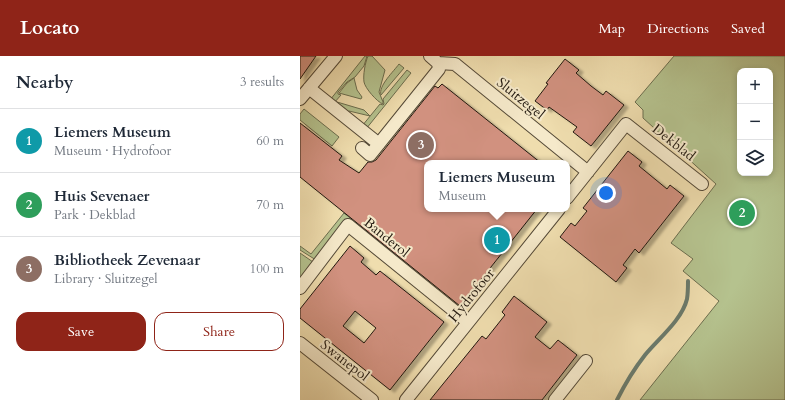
<!DOCTYPE html>
<meta charset="utf-8">
<style>
:root{--surface:#fff;--page:#f2f2f3;--text:#1f2937;--muted:#747a83;--line:#e0e1e3;--accent:#8f2418}
body{margin:0;font-family:Cardo,serif;background:var(--page);color:var(--text)}
.controls{position:absolute;right:12px;top:12px;display:grid;overflow:hidden;border-radius:8px;box-shadow:0 2px 6px #0003}
.controls button{width:36px;height:36px;display:grid;place-items:center;padding:0;border:0;border-bottom:1px solid var(--line);background:var(--surface);color:var(--text);font:20px sans-serif}
.you{position:absolute;left:306px;top:137px;width:14px;height:14px;margin:-10px;border:3px solid #fff;border-radius:50%;background:#1a73e8;box-shadow:0 0 0 6px #1a73e833}
.badge{display:grid;place-items:center;width:26px;height:26px;border-radius:50%;background:var(--accent);color:#fff;font-size:13px;font-weight:700}
.pin{position:absolute;translate:-50% -50%;border:2px solid #fff;box-shadow:0 1px 4px #0006}
.popup{position:absolute;left:124px;top:104px;width:146px;height:52px;box-sizing:border-box;display:grid;place-content:center;border-radius:8px;background:var(--surface);filter:drop-shadow(0 1px 3px #0005);font-size:13px;white-space:nowrap;color:var(--muted)}
.popup b{font-size:15px;color:var(--text)}
.popup::after{content:'';position:absolute;left:50%;top:100%;margin-left:-8px;border:8px solid transparent;border-top-color:var(--surface)}
.list{margin:0;padding:0;list-style:none}
h2{display:flex;justify-content:space-between;align-items:center;height:52px;margin:0;padding:0 16px;font-size:17px}
h2 small{font-size:13px;font-weight:400;color:var(--muted)}
.list li{display:grid;grid-template-columns:26px 1fr auto;gap:12px;align-items:center;box-sizing:border-box;height:64px;padding:0 16px;border-top:1px solid var(--line)}
.list b{display:block;font-size:15px;white-space:nowrap}
.list p{margin:0;font-size:13px;white-space:nowrap;color:var(--muted)}
.list em{font-size:13px;font-style:normal;color:var(--muted)}
.actions{display:flex;gap:8px;padding:12px 16px}
.actions a{flex:1;padding:9px 0;border:1px solid var(--accent);border-radius:12px;text-align:center;font-size:14px;color:var(--accent)}
.actions .main{background:var(--accent);color:#fff}
.icon{flex:none;width:22px;height:22px;fill:none;stroke:currentColor;stroke-width:2;stroke-linecap:round;stroke-linejoin:round}
.map{position:relative;flex:none;width:485px;height:344px;overflow:hidden}
header{display:flex;align-items:center;gap:24px;box-sizing:border-box;height:56px;padding:0 20px;background:var(--accent);color:#fff}
header strong{font-size:19px}
nav{display:flex;gap:22px;margin-inline-start:auto;font-size:14px}
main{display:flex}
aside{flex:1;background:var(--surface)}
.map>svg:first-child{display:block}
</style>
<header>
<strong>Locato</strong>
<nav><a>Map</a><a>Directions</a><a>Saved</a></nav>
</header>
<main>
<aside>
<h2>Nearby<small>3 results</small></h2>
<ul class="list">
<li><span class="badge" style="background:#0f9aa8">1</span><div><b>Liemers Museum</b><p>Museum · Hydrofoor</p></div><em>60 m</em></li>
<li><span class="badge" style="background:#2e9e5b">2</span><div><b>Huis Sevenaer</b><p>Park · Dekblad</p></div><em>70 m</em></li>
<li><span class="badge" style="background:#8d6e63">3</span><div><b>Bibliotheek Zevenaar</b><p>Library · Sluitzegel</p></div><em>100 m</em></li>
</ul>
<div class="actions"><a class="main">Save</a><a>Share</a></div>
</aside>
<div class="map">
<svg width="485" height="344" viewBox="0 0 485 344">
<defs>
<filter id="shadow"><feDropShadow dx="4.5" dy="2.5" stdDeviation="1" flood-color="#0004"/></filter>
</defs>
<rect width="100%" height="100%" fill="#efddae"/>
<filter id="stains"><feTurbulence type="fractalNoise" baseFrequency=".005" numOctaves="4"/><feColorMatrix values="0 0 0 0 .2 0 0 0 0 .09 0 0 0 0 .02 0 0 0 .5 -.17"/></filter>
<radialGradient id="worn" r=".72"><stop offset=".6" stop-color="#630" stop-opacity="0"/><stop offset="1" stop-color="#630" stop-opacity=".3"/></radialGradient>
<path fill="#b5c28e" stroke="#6b6d4e" fill-rule="evenodd" d="M65 0H67L64 10 55 21 47 26 38 36V38L41 39 34 47 30 44Z
M68 0H72L85 14 79 36 83 46V48C77 46 65 32 64 26 63 19 65 7 68 0Z
M374 0H485V344H340L419 245 383 215 393 203 371 187 416 128 343 62V54L335 46ZM440 15H470V117H440Z
M99 8 104 12 81 39C78 30 94 15 99 8Z
M107 14 111 17 66 73 62 70 80 48 83 49 84 48 83 43Z
M54 22 57 34 62 41 61 43 39 37 47 27Z
M37 46 64 54 70 60 49 55 47 56 36 47Z
M4 53 39 81 32 90 0 64V58Z
M44 157 160 250 157 253 48 165 16 204 0 194V190L11 198Z
M0 197 13 206 0 223Z"/>
<g fill="none" stroke-linecap="round" stroke-linejoin="round">
<path stroke="#6a7a6c" stroke-width="4" d="M317 344C325 328 334 313 345 299 358 283 382 264 387 243 388 237 388 231 388 225"/>
</g>
<path fill="#d1917f" stroke="#21180f" fill-rule="evenodd" filter="url(#shadow)" d="M0 0H16L0 23Z
M265 3 279 14 276 17 291 30 303 39 306 35 324 49 291 90 273 76 277 71 249 51 247 54 235 45 248 28 246 27Z
M142 28 241 107H127V153H237L160 250 0 121V67L42 100 39 104 59 117 68 106H72L76 104 135 30 138 32Z
M328 95 342 106 339 110 367 133 370 129 384 140 339 197 335 193 323 209 327 212 316 226 260 181 271 167 275 170 287 155 283 152Z
M50 190 64 202 61 206 76 219 80 215 144 266 90 334 0 262V253ZM55 255 76 272 64 287 43 270Z
M214 240 247 266 235 281 250 293 258 284 277 299 242 344H130L182 280 186 283 205 259 202 256Z"/>
<g fill="none" stroke-linecap="round" stroke-linejoin="round">
<g stroke="#544937" stroke-width="14">
<path id="street" d="M130 0 138 7 155 8 288 116
M9 32 79 88
M0 43 36 0
M62 92 70 99 139 13 138 7
M267 142 326 68 402 128
M0 232 48 169 168 266
M0 287 72 344
M106 344 259 153
M255 344 286 305"/>
</g>
<use href="#street" stroke="#f5e9ca" stroke-width="12"/>
</g>
<g text-anchor="middle" stroke-width="4" stroke-linejoin="round" paint-order="stroke">
<g font-size="14" fill="#21180f" stroke="#f5e9ca">
<text transform="translate(221 42) rotate(39)" y="5">Sluitzegel</text>
<text transform="translate(374 86) rotate(38)" y="5">Dekblad</text>
<text transform="translate(87 181) rotate(39)" y="5">Banderol</text>
<text transform="translate(171 239) rotate(-51)" y="5">Hydrofoor</text>
<text transform="translate(45 304) rotate(38)" y="5">Swanepol</text>
</g>
</g>
<rect width="100%" height="100%" filter="url(#stains)"/>
<rect width="100%" height="100%" fill="url(#worn)"/>
</svg>
<div class="controls">
<button>+</button>
<button>−</button>
<button><svg class="icon" aria-label="layers" viewBox="0 0 24 24"><path d="M12 4l9 5-9 5-9-5zM3 14l9 5 9-5"/></svg></button>
</div>
<div class="you"></div>
<div class="pin badge" style="left:197px;top:184px;background:#0f9aa8">1</div>
<div class="popup"><b>Liemers Museum</b>Museum</div>
<div class="pin badge" style="left:442px;top:157px;background:#2e9e5b">2</div>
<div class="pin badge" style="left:121px;top:89px;background:#8d6e63">3</div>
</div>
</main>
